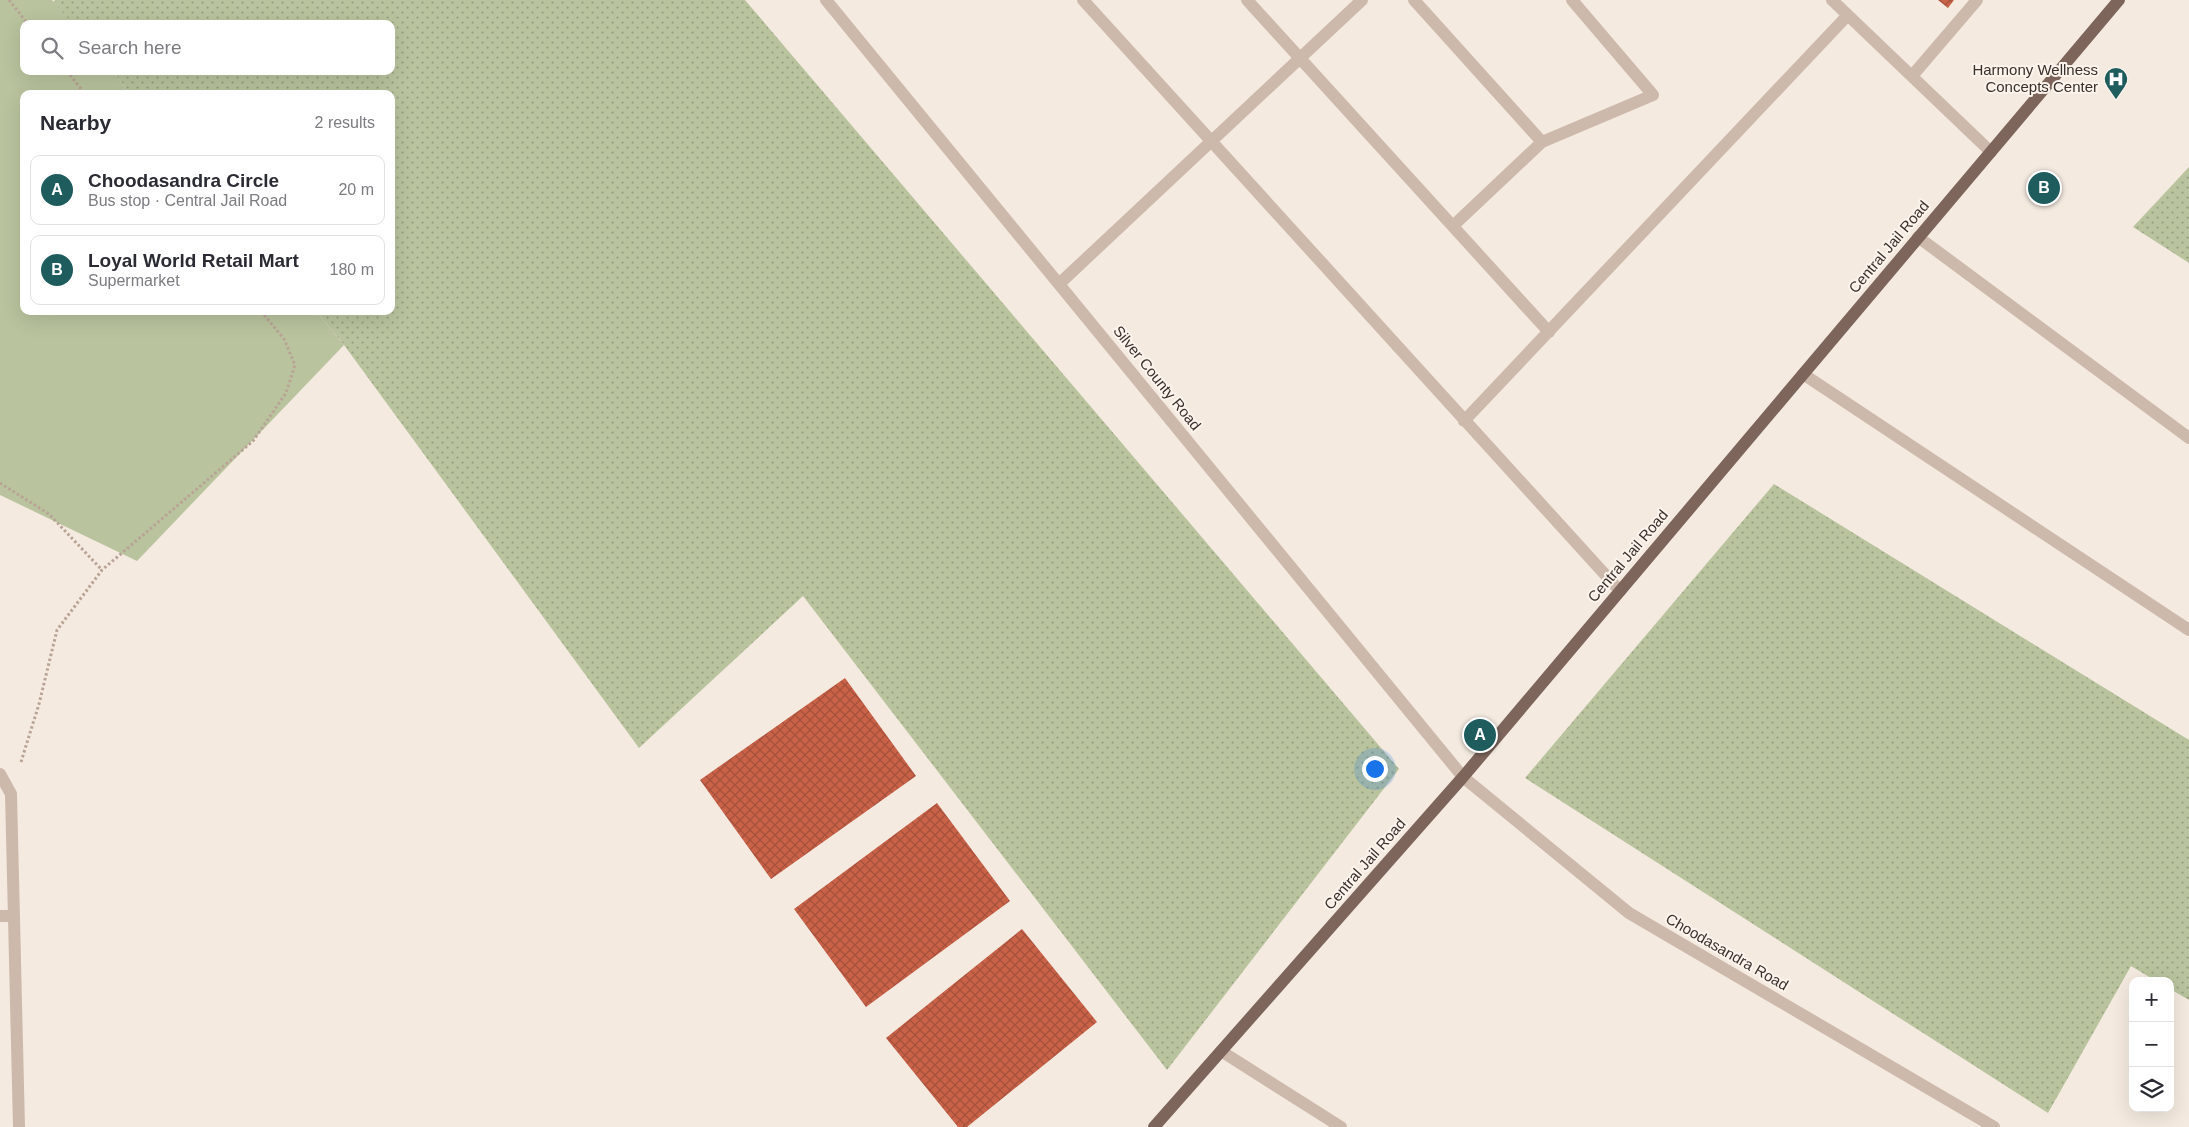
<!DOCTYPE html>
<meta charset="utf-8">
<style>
:root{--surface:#fff;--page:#f7f7f7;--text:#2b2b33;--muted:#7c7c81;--line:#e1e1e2;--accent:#1e5c5e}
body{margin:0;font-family:Arial,sans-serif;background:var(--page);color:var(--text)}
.controls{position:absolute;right:15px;bottom:15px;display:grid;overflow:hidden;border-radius:10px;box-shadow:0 5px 20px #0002}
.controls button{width:45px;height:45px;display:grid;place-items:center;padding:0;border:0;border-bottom:1px solid var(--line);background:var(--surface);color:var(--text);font:25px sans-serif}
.you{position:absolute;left:1374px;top:768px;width:18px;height:18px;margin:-12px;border:4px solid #fff;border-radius:50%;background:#1a73e8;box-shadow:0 0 0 8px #1a73e833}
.badge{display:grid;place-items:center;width:32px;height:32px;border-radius:50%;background:var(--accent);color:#fff;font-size:16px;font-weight:700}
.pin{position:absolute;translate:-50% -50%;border:2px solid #fff;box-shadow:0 1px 5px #0006}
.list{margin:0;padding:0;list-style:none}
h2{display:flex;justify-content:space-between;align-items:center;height:65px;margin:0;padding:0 20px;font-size:21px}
h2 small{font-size:16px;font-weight:400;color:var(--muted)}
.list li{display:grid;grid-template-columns:32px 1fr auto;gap:15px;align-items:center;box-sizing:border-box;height:70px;margin:0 10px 10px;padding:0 10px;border:1px solid var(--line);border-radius:10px}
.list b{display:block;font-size:19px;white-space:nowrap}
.list p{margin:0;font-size:16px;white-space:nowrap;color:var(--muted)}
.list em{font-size:16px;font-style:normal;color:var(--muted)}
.icon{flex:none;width:28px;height:28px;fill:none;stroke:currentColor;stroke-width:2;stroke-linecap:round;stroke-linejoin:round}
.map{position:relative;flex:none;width:2189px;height:1127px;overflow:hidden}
.search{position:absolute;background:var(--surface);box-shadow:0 5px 20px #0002;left:20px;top:20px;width:375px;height:55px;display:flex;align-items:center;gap:12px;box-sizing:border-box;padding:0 18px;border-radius:10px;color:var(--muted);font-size:19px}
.panel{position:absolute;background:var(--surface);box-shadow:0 5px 20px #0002;left:20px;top:90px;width:375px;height:225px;border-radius:10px}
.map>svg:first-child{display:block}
</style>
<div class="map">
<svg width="2189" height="1127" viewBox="0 0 2189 1127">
<defs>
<pattern id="grass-dots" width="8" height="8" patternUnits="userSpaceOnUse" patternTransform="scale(1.25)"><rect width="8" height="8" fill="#b9c49e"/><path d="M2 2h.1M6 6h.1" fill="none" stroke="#97a081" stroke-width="1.8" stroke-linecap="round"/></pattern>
<pattern id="building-cross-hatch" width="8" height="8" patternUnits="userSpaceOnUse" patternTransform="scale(1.25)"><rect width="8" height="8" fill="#ca6248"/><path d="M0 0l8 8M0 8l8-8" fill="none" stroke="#a5513c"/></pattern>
</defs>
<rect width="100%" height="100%" fill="#f4eae0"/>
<path fill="url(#grass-dots)" d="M55 0H745L1399 769 1167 1070 803 596 639 748 344 345 316 311H391V94H131L112 71H391V24H72L53 2Z
M2189 167V263L2133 227Z
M1774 484 2189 740V1000L2170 989V981H2156L2131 966 2048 1113 1525 778Z"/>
<path fill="#b9c49e" d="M0 0H52L72 24H24V71H112L131 94H24V311H316L344 345 137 561 0 495Z"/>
<path fill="url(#building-cross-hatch)" d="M1938 0H1954L1948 8Z
M845 678 916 776 771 879 700 780Z
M937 803 1010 901 866 1007 794 909Z
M1022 929 1097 1022 967 1127H958L886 1038Z"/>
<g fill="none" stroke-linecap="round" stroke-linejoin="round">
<path stroke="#b9a395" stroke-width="3" stroke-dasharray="2.5 2.5" stroke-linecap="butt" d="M9 0 28 24
M67 71 85 94
M0 483 49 514 102 570
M21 762 39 704 57 630 102 570 253 441 286 393 295 365 284 339 261 311"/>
<path stroke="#cdb9ab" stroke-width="12" d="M826 0 1463 777 1629 913 1994 1127
M1083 0 1620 591
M1247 0 1549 332
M1414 0 1542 142
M1832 0 1991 152
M1912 76 1977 0
M1454 225 1542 142 1653 95 1572 0
M1918 237 2189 438
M1059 284 1362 0
M1803 374 2189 630
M1464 421 1847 16
M0 774 11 794 19 1127
M0 916H14
M1221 1051 1341 1127"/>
<path stroke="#7d655b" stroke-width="12" d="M1154 1127 1463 777 2119 0"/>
</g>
<defs>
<g id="hospital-pin" transform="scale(1.25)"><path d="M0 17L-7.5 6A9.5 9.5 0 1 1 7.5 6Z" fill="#1e5c5e" stroke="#fbf4ed"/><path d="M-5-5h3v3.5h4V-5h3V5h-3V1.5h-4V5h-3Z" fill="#fff"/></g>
</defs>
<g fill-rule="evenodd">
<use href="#hospital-pin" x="2116" y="79"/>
</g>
<g text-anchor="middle" stroke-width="4" stroke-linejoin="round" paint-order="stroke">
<g font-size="15" fill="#3a2f2a" stroke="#fbf4ed" text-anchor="end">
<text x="2098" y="75">Harmony Wellness<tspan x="2098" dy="17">Concepts Center</tspan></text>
</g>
<g font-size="15" fill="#3a2f2a" stroke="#fbf4ed">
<text transform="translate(1889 247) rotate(-50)" y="5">Central Jail Road</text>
<text transform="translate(1157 378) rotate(51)" y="5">Silver County Road</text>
<text transform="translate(1628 556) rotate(-50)" y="5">Central Jail Road</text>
<text transform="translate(1365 864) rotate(-49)" y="5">Central Jail Road</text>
<text transform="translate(1727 952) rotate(30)" y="5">Choodasandra Road</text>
</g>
</g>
</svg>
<div class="controls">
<button>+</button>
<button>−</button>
<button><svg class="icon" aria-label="layers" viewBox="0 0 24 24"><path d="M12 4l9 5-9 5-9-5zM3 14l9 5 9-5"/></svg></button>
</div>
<div class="you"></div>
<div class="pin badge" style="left:1480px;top:735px">A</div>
<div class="pin badge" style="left:2044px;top:188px">B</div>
<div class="search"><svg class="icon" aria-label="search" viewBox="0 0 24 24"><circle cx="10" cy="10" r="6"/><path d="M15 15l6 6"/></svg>Search here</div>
<section class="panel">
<h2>Nearby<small>2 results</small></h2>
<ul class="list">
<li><span class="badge">A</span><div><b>Choodasandra Circle</b><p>Bus stop · Central Jail Road</p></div><em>20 m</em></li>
<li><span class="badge">B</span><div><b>Loyal World Retail Mart</b><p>Supermarket</p></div><em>180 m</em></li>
</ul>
</section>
</div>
